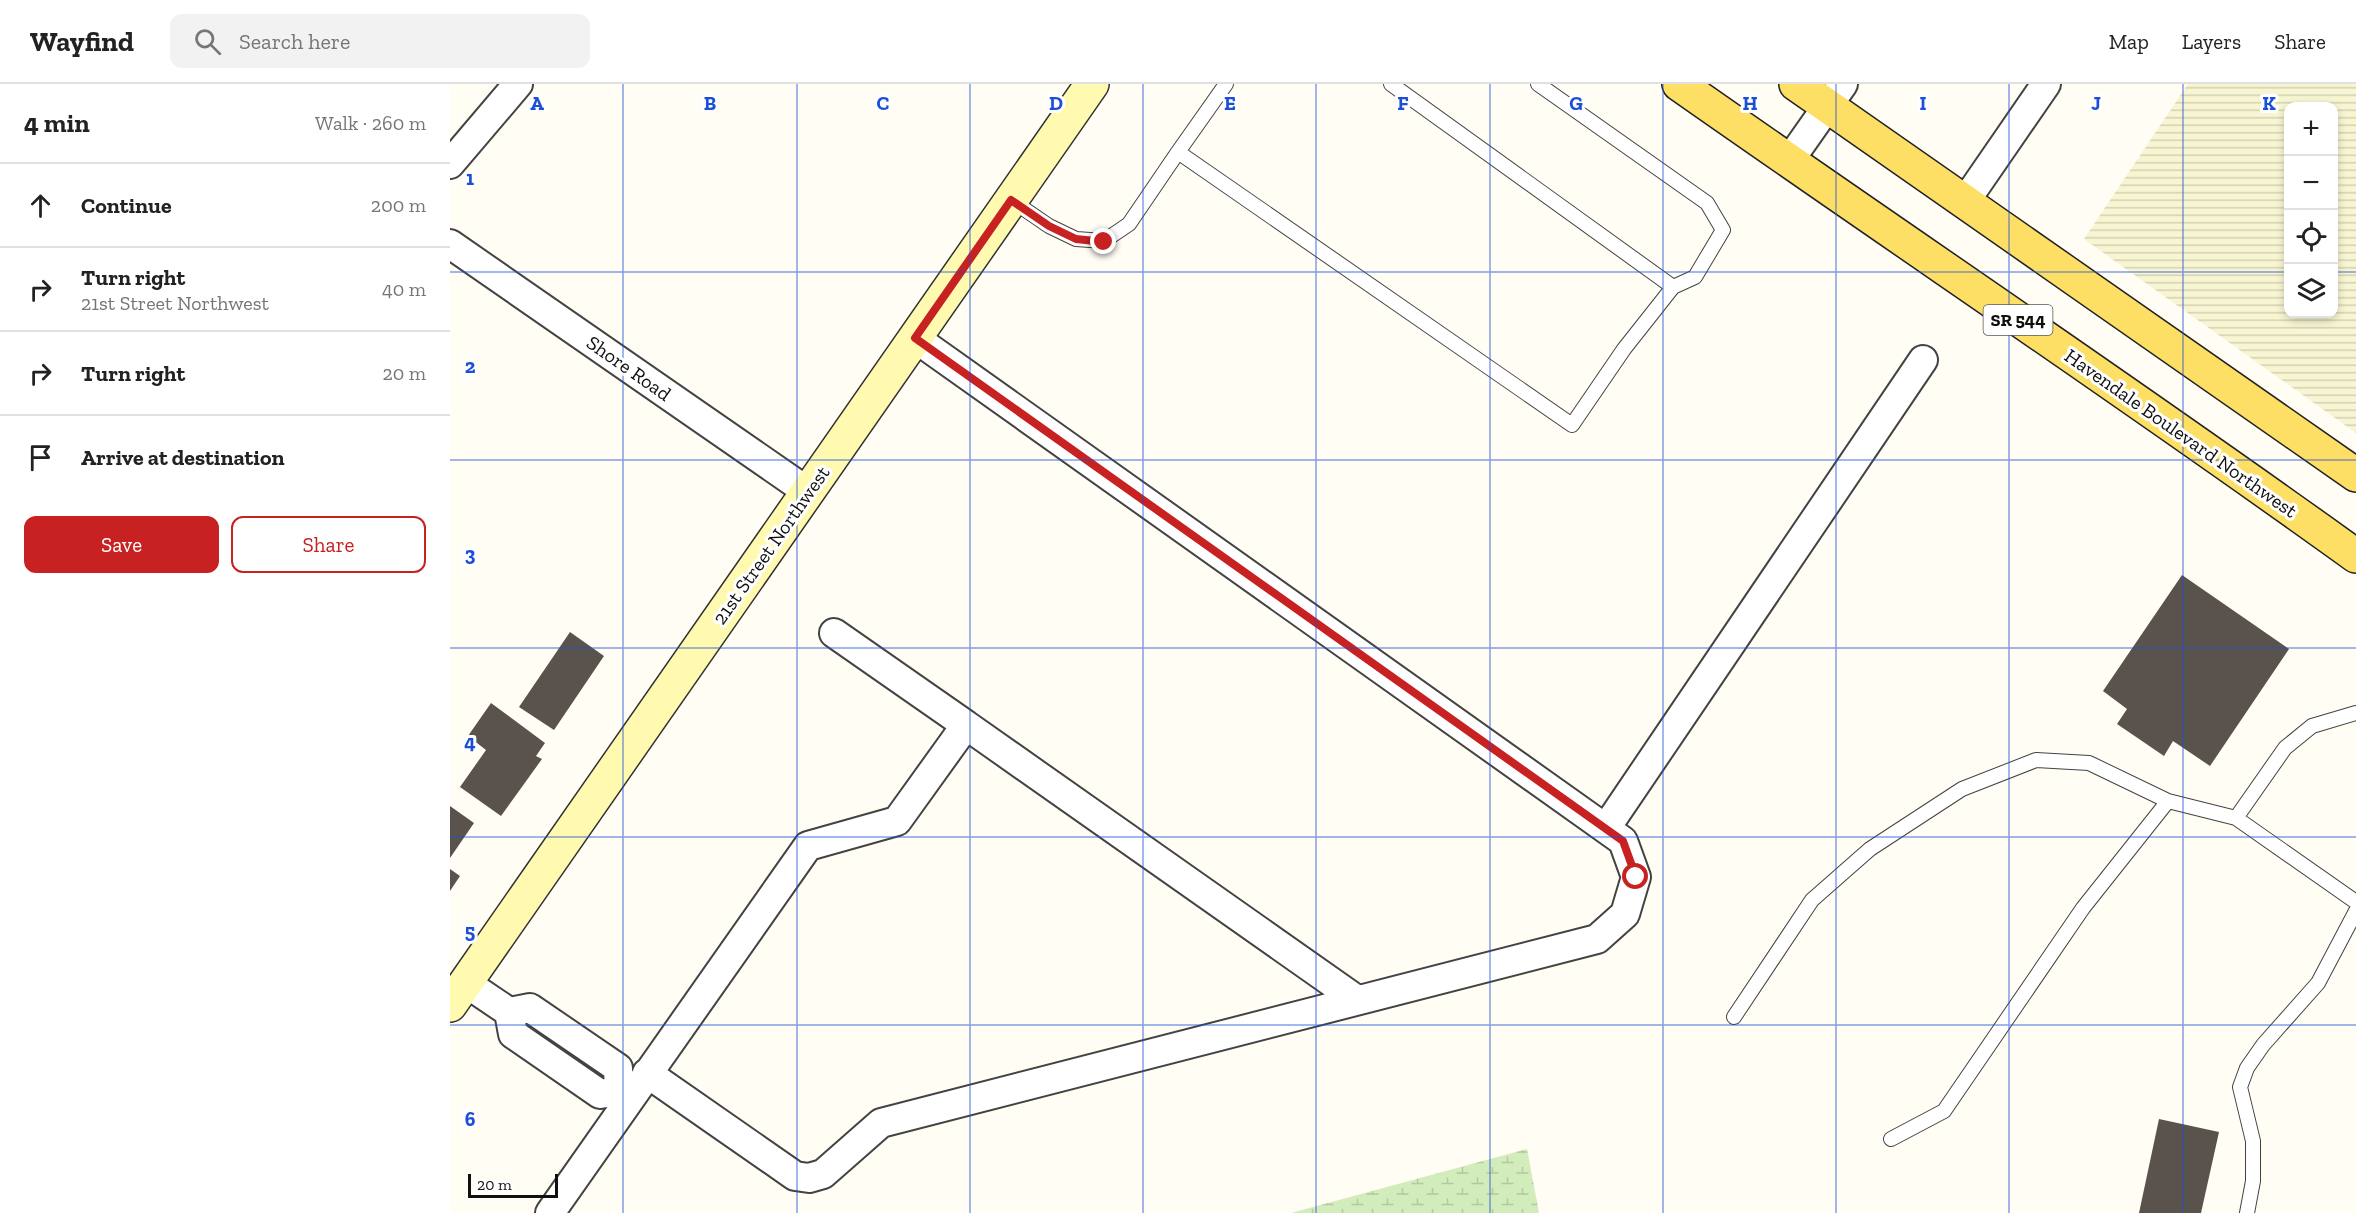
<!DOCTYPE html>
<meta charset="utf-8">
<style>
:root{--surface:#fff;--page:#f2f2f2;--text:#222;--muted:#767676;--line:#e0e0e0;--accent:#c72122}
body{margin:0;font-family:"Zilla Slab",serif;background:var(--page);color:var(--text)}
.controls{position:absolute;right:18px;top:18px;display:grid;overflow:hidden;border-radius:12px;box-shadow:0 3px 9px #0003}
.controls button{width:54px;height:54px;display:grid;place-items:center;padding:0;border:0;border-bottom:2px solid var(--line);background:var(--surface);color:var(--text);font:30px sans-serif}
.scale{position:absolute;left:18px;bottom:15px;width:90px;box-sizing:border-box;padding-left:6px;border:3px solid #101010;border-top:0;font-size:16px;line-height:21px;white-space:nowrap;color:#101010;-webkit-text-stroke:4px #fff;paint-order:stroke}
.stop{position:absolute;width:18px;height:18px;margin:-14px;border:4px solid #c72122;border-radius:50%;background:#fff}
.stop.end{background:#c72122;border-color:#fff;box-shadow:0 2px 6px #0008}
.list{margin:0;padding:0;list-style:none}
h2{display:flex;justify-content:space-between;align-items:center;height:78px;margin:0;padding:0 24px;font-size:26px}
h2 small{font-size:20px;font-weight:400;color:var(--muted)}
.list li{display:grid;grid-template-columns:39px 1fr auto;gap:18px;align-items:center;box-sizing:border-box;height:84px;padding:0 24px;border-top:2px solid var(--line)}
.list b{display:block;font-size:22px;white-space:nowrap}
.list p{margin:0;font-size:20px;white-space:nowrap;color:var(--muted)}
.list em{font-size:20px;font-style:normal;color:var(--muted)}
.actions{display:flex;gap:12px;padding:18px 24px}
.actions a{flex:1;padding:14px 0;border:2px solid var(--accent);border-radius:12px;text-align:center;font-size:21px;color:var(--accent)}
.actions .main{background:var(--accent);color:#fff}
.icon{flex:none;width:33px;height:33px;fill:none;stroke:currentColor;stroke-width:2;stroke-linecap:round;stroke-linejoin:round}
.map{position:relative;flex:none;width:1906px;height:1129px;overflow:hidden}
header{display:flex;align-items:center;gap:36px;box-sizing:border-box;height:84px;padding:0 30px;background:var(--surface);border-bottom:2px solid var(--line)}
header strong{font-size:28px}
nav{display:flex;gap:33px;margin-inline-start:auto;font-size:21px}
.search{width:420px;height:54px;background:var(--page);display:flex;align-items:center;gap:15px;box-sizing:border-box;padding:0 21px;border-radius:12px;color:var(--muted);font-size:22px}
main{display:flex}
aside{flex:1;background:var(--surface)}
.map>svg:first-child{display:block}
</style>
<header>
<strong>Wayfind</strong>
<div class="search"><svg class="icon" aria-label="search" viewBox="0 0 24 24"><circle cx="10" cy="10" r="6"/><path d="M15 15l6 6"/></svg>Search here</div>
<nav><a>Map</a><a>Layers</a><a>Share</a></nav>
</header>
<main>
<aside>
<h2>4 min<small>Walk · 260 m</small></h2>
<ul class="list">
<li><svg class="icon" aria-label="ahead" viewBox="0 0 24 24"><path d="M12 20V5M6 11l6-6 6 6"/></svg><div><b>Continue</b></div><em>200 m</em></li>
<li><svg class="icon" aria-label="right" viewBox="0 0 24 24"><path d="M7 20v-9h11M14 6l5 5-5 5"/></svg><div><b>Turn right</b><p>21st Street Northwest</p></div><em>40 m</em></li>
<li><svg class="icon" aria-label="right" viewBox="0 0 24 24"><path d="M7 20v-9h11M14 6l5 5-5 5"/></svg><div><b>Turn right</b></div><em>20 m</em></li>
<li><svg class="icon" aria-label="arrive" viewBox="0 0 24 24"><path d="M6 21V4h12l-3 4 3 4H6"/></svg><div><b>Arrive at destination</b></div></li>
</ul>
<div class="actions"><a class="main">Save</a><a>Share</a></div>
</aside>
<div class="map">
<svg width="1906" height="1129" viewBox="0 0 1906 1129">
<defs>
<pattern id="farmland-rules" width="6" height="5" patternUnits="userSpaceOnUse" patternTransform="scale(1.5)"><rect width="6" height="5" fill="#f7f5d2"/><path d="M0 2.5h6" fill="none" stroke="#d3d1b3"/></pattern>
<pattern id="wetland-marsh" width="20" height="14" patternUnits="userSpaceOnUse" patternTransform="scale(1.5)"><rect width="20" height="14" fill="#d2ecbb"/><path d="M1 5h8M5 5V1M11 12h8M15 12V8" fill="none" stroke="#b3c9a0"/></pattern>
</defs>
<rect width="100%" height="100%" fill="#fffdf4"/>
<path fill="url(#farmland-rules)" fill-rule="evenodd" d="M1738 0H1906V349L1634 155ZM1838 22H1884V230H1838Z"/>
<path fill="url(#wetland-marsh)" d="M1077 1065 1089 1129H841Z"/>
<path fill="#5a524c" d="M1732 491 1839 565 1760 682 1723 657 1714 672 1667 640 1677 625 1653 607Z
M120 548 154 572 104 646 69 623Z
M41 619 95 659 86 672 92 675 51 732 10 703 36 666 18 652Z
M0 722 24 739 0 774Z
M0 785 10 792 0 807Z
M1709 1035 1769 1048 1751 1129H1689Z"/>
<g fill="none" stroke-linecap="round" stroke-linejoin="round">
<g stroke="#434343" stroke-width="16">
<path id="lane" d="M941 0 1223 203
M728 68 776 0
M561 116 599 142 626 155 654 157 679 140 728 68 1122 341 1174 265 1223 203 1245 193 1273 146 1257 119 1088 0
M1786 734 1835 664 1862 642 1906 629
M1284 933 1362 816 1420 765 1512 705 1586 676 1639 679 1718 717 1786 734 1906 818
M1441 1055 1494 1027 1633 824 1718 717
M1797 1129 1803 1097V1057L1790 1003 1797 984 1813 961 1868 899 1906 827"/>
</g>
<g stroke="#434343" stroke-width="32">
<path id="street" d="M1339 77 1393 0
M0 80 68 0
M1514 119 1596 0
M0 160 358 408
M516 641 907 916
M1156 744 1473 276
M16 899 59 928 80 924 168 984 169 1007
M59 928 63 950 150 1010 169 1007 179 1014
M197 989 345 1092 359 1094 373 1090 431 1039 1147 855 1175 830 1186 793 1173 757 465 254
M100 1129 358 762 447 737 516 641 384 549"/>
</g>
<g stroke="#323232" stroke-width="36">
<path id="secondary" d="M0 921 642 0"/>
</g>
<g stroke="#212121" stroke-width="36">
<path id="primary" d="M1229 0C1454 158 1683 311 1906 472
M1346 0 1906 391"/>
</g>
<use href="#lane" stroke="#fff" stroke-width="14"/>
<use href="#street" stroke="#fff" stroke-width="28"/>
<use href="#secondary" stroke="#fffaaf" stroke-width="33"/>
<use href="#primary" stroke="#fddf66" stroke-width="33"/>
</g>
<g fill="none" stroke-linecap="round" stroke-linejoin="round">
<path stroke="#c72122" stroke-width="8" d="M654 158 626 155 599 142 561 116 465 254 1173 757 1186 793"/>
</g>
<path fill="none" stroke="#1d4ed8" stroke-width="1.5" stroke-opacity="0.55" d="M173 0V1129M347 0V1129M520 0V1129M693 0V1129M866 0V1129M1040 0V1129M1213 0V1129M1386 0V1129M1559 0V1129M1733 0V1129M0 188H1838M1884 188H1906M0 376H1906M0 564H1906M0 753H1906M0 941H1906"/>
<g text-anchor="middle" stroke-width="6" stroke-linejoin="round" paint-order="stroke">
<rect fill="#fff" stroke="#585858" stroke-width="1.5" x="1533.5" y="221" width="69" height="30" rx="4.5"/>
<g font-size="18" font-weight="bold" fill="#101010">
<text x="1568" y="242">SR 544</text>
</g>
<g font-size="20" fill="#101010" stroke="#fff">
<text transform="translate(179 284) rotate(35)" y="7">Shore Road</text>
<text transform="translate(1731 349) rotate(35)" y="7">Havendale Boulevard Northwest</text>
<text transform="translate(321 461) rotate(-55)" y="7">21st Street Northwest</text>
</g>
</g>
<g font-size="20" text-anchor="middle" font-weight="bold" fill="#1d4ed8" stroke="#fff" stroke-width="6" stroke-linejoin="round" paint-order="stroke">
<text x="87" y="26">A</text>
<text x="260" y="26">B</text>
<text x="433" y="26">C</text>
<text x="606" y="26">D</text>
<text x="780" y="26">E</text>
<text x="953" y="26">F</text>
<text x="1126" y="26">G</text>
<text x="1300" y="26">H</text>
<text x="1473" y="26">I</text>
<text x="1646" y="26">J</text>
<text x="1819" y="26">K</text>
<text x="20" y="101">1</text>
<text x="20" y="289">2</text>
<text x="20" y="477">3</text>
<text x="20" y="665">4</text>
<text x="20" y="854">5</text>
<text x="20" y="1042">6</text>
</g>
</svg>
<div class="controls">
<button>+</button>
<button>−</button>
<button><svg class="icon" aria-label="locate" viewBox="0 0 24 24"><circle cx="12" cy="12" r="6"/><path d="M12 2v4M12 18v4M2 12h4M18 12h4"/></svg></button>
<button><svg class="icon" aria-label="layers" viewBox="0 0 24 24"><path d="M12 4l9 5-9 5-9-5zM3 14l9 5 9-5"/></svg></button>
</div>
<div class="scale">20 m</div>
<div class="stop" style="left:1186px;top:793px"></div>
<div class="stop end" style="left:654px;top:158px"></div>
</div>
</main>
